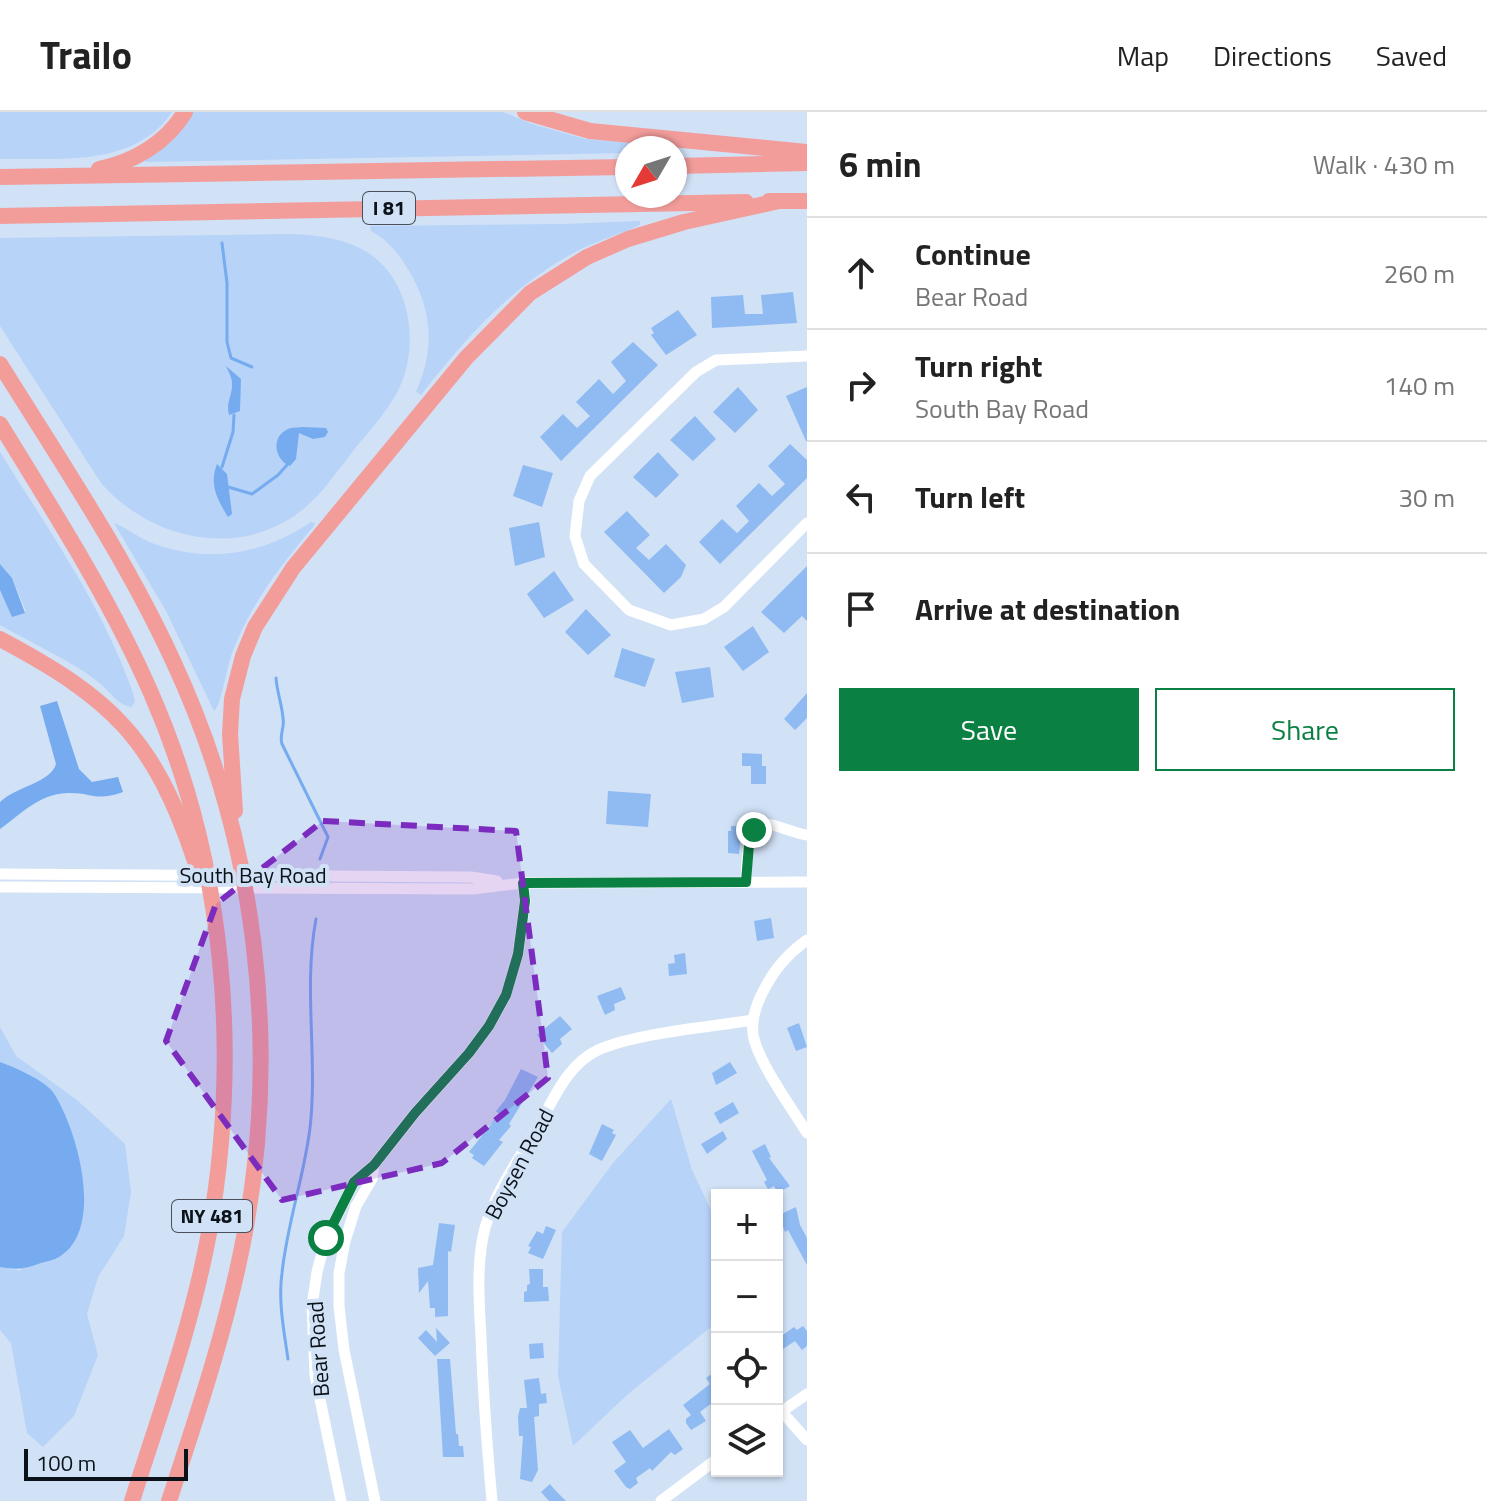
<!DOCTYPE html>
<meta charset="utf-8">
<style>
:root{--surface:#fff;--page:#f6f6f6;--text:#222;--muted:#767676;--line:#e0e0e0;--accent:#0b8043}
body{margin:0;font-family:"Titillium Web",sans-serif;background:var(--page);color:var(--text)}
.controls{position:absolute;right:24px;bottom:24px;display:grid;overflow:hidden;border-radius:0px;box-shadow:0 2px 6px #0004}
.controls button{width:72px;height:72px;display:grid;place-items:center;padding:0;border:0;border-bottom:2px solid var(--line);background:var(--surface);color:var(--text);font:40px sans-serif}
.compass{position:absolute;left:615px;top:24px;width:72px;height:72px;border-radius:50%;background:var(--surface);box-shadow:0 2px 6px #0004;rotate:231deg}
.scale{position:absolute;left:24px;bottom:20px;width:164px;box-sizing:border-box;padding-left:8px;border:4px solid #0c1219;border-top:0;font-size:22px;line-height:28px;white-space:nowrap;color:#0c1219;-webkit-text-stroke:6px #d1e1f6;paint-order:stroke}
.stop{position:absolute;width:24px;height:24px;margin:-18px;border:6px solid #0b8043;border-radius:50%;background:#fff}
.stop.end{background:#0b8043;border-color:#fff;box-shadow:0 2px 8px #0008}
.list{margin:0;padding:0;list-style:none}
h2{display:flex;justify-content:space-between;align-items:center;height:104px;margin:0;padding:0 32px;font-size:34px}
h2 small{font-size:26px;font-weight:400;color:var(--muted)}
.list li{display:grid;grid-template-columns:52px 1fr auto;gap:24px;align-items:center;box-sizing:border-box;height:112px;padding:0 32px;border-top:2px solid var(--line)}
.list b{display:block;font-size:30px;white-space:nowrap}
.list p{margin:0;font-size:26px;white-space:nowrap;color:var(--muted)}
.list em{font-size:26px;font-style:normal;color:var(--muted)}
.actions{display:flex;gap:16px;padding:24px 32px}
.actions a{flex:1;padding:18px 0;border:2px solid var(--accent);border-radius:0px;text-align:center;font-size:28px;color:var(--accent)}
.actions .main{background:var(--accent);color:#fff}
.icon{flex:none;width:44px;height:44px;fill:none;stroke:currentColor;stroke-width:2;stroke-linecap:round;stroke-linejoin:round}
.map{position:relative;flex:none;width:807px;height:1389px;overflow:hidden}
header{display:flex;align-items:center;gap:48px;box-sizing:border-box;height:112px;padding:0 40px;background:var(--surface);border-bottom:2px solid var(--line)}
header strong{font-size:38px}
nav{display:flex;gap:44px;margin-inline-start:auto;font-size:28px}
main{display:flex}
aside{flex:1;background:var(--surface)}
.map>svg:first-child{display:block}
</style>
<header>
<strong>Trailo</strong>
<nav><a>Map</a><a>Directions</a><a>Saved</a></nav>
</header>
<main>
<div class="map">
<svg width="807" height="1389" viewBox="0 0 807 1389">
<rect width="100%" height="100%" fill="#d1e1f6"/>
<path fill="#b7d3f8" d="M0 0H172C134 56 59 46 0 47Z
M189 0H503L532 12 585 27 652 33V36H627V41L146 50 142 45Z
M640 109V113C621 122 602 127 583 136 515 170 467 224 421 283L416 280C436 236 432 194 406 154 397 139 386 127 371 119L370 114 564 112Z
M291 122C316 123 344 126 367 140 407 165 418 222 404 264 395 292 371 317 353 339 336 361 319 386 297 402 234 447 149 426 101 371L0 214V126Z
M0 340C48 417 103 495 133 581L135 590 131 595C118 593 110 580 101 572 71 548 33 532 0 513V478L25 501 26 499 12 466 0 452Z
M311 410 315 411 313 415C280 454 250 493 232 541 227 554 221 594 214 599L166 499 114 411C127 416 139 426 152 431 208 452 262 443 311 410Z
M0 915 16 944 77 988 125 1032 131 1080 124 1124 98 1165 87 1202 98 1243 74 1304 43 1335 27 1321 11 1231 0 1218V1155L21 1159 16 956 0 950Z
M671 987 692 1058 717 1111V1210L628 1282 573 1334 558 1264 562 1120 613 1051Z"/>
<path fill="#76abf0" d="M226 254 241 267 240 299 229 303C226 291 231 286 232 275 233 267 229 261 226 254Z
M302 315 326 316 328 320 325 325 313 327 299 321 296 347 290 354C275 348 270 325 288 317 292 315 297 316 302 315Z
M217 352 227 362 232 402 228 405C217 387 209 372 217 352Z
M0 452 12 466 25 501 12 505 0 478Z
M57 589 79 657 92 670 118 665 123 680C94 690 92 680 67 681 39 682 21 702 0 717V690C17 674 50 671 56 652L40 594Z
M0 950C14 955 44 968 53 980 77 1016 106 1117 59 1145 54 1148 47 1149 41 1151 25 1157 17 1158 0 1155Z"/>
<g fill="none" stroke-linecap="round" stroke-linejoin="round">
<path stroke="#76abf0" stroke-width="3" d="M222 131 227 171V230L231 246 252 255
M222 355 233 320 234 303
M228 375 252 382 278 363 287 353
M276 566C277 580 282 593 283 606 285 616 279 622 282 632L328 725 320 747
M288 1247C284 1219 278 1189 282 1161 287 1112 304 1065 310 1016 318 946 303 876 316 807"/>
</g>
<path fill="#90baf2" d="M793 180 797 211 712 216 711 185 743 183 745 202H763L761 183Z
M678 198 697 223 666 243 651 223 654 221 651 216Z
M633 230 658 253 561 349 540 325 563 302 577 316 590 304 576 290 599 267 613 282 626 269 611 250Z
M738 275 758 298 735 321 713 300Z
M807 275V329H806L786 284Z
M695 304 716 327 693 349 670 328Z
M790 332 807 348V366L720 452 699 430 722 407 737 421 749 409 736 394 759 371 772 384 785 372 768 354Z
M658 340 679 363 656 386 633 365Z
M523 353 553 361 542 395 513 384Z
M627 399 650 423 636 436 649 448 666 432 686 453 681 465 664 481 604 420Z
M539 410 545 445 515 454 509 416Z
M807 454V509L802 504 784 521 761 500Z
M554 459 574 488 544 506 527 482Z
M586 497 611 523 588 543 565 520Z
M753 514 769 540 743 559 724 535Z
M622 536 655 547 645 575 614 565Z
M710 555 714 585 682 591 675 560Z
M807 581V606L795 618 784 607Z
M742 641 762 642V654H766V672H751V654H742Z
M608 679 651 682 648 715 606 712Z
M731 714H742L739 742 728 741V719H731Z
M771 806 774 826 757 829 754 809Z
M685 841 687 862 669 864 668 852 675 851 674 843Z
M621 875 626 887 614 892 615 898 605 903 597 884Z
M560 904 572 917 560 927 562 932 552 941 537 923Z
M799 911 807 935 796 939 787 916Z
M730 950 737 961 716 973 712 961Z
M521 957 538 965 509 1012 511 1014 499 1028 503 1030 484 1054 472 1046 474 1043 469 1040 499 1002 496 999 505 988Z
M733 990 739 1001 720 1012 714 1001Z
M602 1012 614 1018 612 1021 616 1023 602 1049 589 1042Z
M723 1019 727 1027 707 1042 701 1032Z
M765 1032 771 1045 769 1046 790 1074 778 1081 774 1074 768 1077 764 1070 767 1068 752 1039Z
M796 1095 800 1113 807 1126V1153L788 1118 785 1120 779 1103Z
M439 1111 455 1113 451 1140 448 1139V1204L435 1205V1196H430L428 1169 419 1181 418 1156 433 1153Z
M546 1114 556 1118 543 1147 528 1141 531 1135 528 1134 537 1119 543 1122Z
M529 1157H543V1175H548L549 1189 524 1190V1180L527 1179V1173L530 1172Z
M803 1214 807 1219V1234L802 1238 795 1229 777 1241V1227L794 1215 797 1218Z
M436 1216 450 1231 435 1244 418 1226 426 1218 437 1230Z
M543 1231 544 1246 530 1247 529 1232Z
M437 1247H450L456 1322H458L459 1334H463L464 1345H443Z
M713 1261 717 1267V1287L700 1300 706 1309 691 1318 686 1311V1307L691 1303 683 1293 710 1272 706 1266Z
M539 1266 541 1282 546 1281 547 1291 539 1292V1304L534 1305 538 1358 532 1370 520 1367 523 1324H519L518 1305 520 1296H527L524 1268Z
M669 1317 683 1337 675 1343 671 1340 652 1359 650 1356 636 1366 638 1371 630 1377 626 1375 614 1359 626 1350 612 1330 630 1318 643 1336Z
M550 1372 555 1378 566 1389H549L541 1380Z"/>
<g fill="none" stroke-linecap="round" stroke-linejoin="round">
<path stroke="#fff" stroke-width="11" d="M807 244 716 248 696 260 590 364 579 389 575 424 584 452 629 498 671 513 704 507 724 495 807 411
M0 762 471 765 497 769
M746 770C747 757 745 715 763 712 776 711 794 722 807 723
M0 775 473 777 523 771 807 770
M807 828C790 840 776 855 766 874 758 888 751 906 753 922 757 949 792 996 807 1021
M374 1054 372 1067 356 1094 345 1129 339 1161V1194L344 1238 375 1389
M782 1300 807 1328
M778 1302 807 1282
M341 1389 315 1263 312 1194 317 1160 326 1126 354 1070 374 1053 415 1001 469 941 489 914 506 883 518 842 525 789 523 771
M492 1389C487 1334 483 1280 481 1225 479 1190 476 1150 485 1116 495 1080 520 1045 539 1013 554 986 568 952 598 938 637 921 709 915 753 908
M661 1389 717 1347"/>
<path stroke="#f39d9b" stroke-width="16" d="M525 0 590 19 807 40
M675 54 807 51
M99 57C134 50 166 31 185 0
M0 65 627 55
M769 89H807
M0 104 746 90
M0 252C61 350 126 446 174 551 256 728 280 929 245 1120 228 1212 198 1301 169 1389
M0 312C54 400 110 487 151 581 225 750 241 941 209 1121 192 1213 160 1301 132 1389
M0 527C113 587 154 627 195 749
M235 699 230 622 232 587 243 544 255 515 293 456 466 246 530 181 587 145 628 127 684 110 779 89"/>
</g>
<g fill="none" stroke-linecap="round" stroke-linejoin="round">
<path stroke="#0b8043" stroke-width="10" d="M326 1126 354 1070 374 1053 415 1001 469 941 489 914 506 883 518 842 525 789 523 771 746 770 749 733 754 718"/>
</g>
<path fill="#7b2cbf" fill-opacity="0.2" stroke="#7b2cbf" stroke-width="6" stroke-dasharray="16 10" stroke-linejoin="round" d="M323 709 516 719 548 966 442 1051 282 1088 166 929 216 792Z"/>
<g text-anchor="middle" stroke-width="8" stroke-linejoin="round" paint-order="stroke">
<g fill="#d1e1f6" stroke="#47505b" stroke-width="2">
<rect x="363" y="80" width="52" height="32" rx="6"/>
<rect x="172" y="1088" width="80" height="32" rx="6"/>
</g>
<g font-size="20" font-weight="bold" fill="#0c1219">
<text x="389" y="103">I 81</text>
<text x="212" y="1111">NY 481</text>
</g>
<g font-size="22" fill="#0c1219" stroke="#d1e1f6">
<text x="253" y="771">South Bay Road</text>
<text transform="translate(519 1052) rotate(-62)" y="8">Boysen Road</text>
<text transform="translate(318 1237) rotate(-94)" y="8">Bear Road</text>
</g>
</g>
</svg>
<div class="controls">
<button>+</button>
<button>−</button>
<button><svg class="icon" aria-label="locate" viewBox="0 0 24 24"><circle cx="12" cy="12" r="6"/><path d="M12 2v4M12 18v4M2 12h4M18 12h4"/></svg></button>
<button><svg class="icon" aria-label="layers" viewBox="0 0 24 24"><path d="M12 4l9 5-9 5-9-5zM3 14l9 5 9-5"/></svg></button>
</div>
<svg class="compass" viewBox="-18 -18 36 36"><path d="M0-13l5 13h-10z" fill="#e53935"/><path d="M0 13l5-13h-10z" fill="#767676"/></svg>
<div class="scale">100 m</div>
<div class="stop" style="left:326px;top:1126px"></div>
<div class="stop end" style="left:754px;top:718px"></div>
</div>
<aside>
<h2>6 min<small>Walk · 430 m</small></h2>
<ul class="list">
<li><svg class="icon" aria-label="ahead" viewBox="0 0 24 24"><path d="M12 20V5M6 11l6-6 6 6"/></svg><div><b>Continue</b><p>Bear Road</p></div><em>260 m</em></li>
<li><svg class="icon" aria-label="right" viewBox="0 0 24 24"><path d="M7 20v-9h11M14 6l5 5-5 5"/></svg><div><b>Turn right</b><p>South Bay Road</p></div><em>140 m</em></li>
<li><svg class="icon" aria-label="left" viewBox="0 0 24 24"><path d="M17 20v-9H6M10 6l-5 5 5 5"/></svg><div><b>Turn left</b></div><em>30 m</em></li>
<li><svg class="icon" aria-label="arrive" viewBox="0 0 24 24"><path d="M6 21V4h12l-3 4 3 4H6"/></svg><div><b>Arrive at destination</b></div></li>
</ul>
<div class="actions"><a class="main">Save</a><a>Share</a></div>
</aside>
</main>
